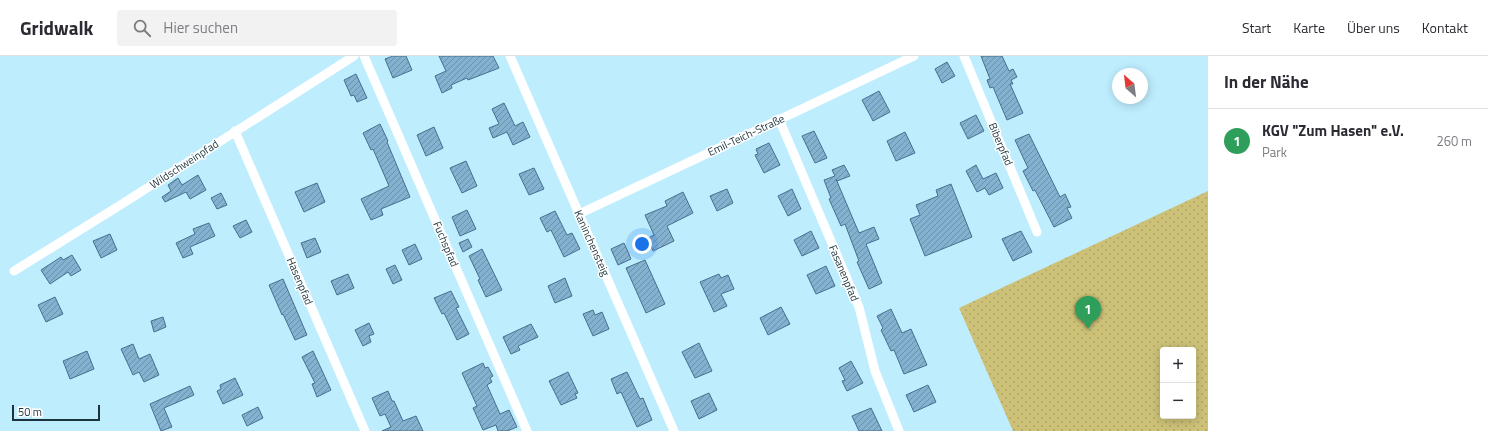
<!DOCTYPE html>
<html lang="de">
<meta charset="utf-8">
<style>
:root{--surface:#fff;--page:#f2f2f3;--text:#2b2b33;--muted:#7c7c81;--line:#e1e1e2;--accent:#0f766e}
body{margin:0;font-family:"Titillium Web",sans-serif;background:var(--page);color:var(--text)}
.controls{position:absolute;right:12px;bottom:12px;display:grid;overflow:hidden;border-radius:4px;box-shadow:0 2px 10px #0003}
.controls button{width:36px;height:36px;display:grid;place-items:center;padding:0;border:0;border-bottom:1px solid var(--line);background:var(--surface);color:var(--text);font:20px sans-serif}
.compass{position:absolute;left:1112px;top:12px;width:36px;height:36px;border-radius:50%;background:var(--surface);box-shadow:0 2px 10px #0003;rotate:332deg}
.scale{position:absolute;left:12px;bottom:10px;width:88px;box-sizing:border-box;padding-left:4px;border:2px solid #1b333b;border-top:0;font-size:11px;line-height:14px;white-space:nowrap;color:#1b333b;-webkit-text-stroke:3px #fff;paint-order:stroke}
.you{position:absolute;left:642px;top:188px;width:14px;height:14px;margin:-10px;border:3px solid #fff;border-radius:50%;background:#1a73e8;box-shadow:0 0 0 6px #1a73e833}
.badge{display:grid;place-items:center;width:26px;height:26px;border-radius:50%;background:var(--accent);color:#fff;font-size:13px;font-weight:700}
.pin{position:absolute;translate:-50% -33px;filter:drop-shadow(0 1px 2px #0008)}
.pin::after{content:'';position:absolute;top:21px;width:14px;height:12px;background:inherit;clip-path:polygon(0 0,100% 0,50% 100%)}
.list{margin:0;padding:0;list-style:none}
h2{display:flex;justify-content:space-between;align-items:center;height:52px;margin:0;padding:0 16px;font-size:17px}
h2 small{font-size:13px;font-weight:400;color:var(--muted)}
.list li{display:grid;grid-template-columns:26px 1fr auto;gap:12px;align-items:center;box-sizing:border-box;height:64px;padding:0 16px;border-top:1px solid var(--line)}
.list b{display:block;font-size:15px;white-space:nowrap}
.list p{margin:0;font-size:13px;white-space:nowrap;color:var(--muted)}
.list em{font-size:13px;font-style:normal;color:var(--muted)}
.icon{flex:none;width:22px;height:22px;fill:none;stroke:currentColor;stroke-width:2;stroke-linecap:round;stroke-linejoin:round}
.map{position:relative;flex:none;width:1208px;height:375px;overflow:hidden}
header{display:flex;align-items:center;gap:24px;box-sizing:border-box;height:56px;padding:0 20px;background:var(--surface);border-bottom:1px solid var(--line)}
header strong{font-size:19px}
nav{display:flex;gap:22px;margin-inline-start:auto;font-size:14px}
.search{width:280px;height:36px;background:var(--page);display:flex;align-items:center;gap:10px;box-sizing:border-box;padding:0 14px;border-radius:4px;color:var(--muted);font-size:15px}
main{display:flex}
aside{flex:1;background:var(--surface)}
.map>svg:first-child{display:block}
</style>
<header>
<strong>Gridwalk</strong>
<div class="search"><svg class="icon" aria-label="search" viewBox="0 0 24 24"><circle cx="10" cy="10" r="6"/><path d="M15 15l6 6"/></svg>Hier suchen</div>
<nav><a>Start</a><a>Karte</a><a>Über uns</a><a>Kontakt</a></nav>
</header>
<main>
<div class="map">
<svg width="1208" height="375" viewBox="0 0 1208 375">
<defs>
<pattern id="garden-dots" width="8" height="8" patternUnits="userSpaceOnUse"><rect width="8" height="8" fill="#ccc177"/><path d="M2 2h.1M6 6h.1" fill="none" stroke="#afa668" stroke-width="1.8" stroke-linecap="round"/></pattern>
<pattern id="building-hatch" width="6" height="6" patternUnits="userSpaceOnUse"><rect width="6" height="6" fill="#85b1d1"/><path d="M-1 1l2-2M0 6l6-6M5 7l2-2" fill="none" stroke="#6c91ab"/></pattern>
</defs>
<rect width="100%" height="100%" fill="#beedfe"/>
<path fill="url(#garden-dots)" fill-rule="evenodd" d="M1208 135V375H1013L959 252ZM1163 294H1193V360H1163Z"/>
<path fill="url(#building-hatch)" stroke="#456f8e" d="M393 0H406L412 14 393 22 385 3Z
M439 0H493L499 12 468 24 467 22 451 29 452 32 442 37 435 20 446 15Z
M981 0H1002L1009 15 1013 13 1017 21 1011 24 1013 28H1010L1023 57 1007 64 993 31 990 32 987 24 990 23Z
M947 6 955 20 942 27 935 13Z
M356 18 367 42 357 46 354 39 351 40 344 24Z
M879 35 890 56 873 65 862 44Z
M504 47 515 70 523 66 530 81 513 89 507 76 493 82 489 72 499 68 492 53Z
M976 59 984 75 968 83 960 67Z
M380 68 388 85 387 86 410 141 381 153 383 159 371 164 361 143 389 130 373 93 371 94 363 77Z
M434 71 443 92 426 100 417 79Z
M814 75 827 102 815 107 802 80Z
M905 76 915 97 896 105 887 85Z
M1029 78 1060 141 1065 138 1071 151 1067 152 1072 162 1054 171 1035 134 1033 135 1023 115 1028 112 1015 84Z
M769 87 780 109 764 117 755 99 758 98 756 93Z
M466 105 477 130 462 137 450 112Z
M844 109 850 120 837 125 836 123 859 177 874 171 879 183 866 188 882 227 869 233 857 206 859 205 845 168 841 170 829 143 831 142 824 124 835 120 832 114Z
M976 109 983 123 996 117 1003 132 989 139 985 132 977 136 966 115Z
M534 112 544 133 529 139 519 118Z
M198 119 206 134 190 143 186 136 165 146 162 141 171 135 168 129 178 122 182 129Z
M317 127 325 146 304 156 295 136Z
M951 128 972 181 925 200 910 163 920 159 916 149 938 140 936 134Z
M727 133 733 147 717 155 710 140Z
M792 133 801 153 788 160 778 140Z
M683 136 693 157 667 170 674 185 653 195 648 182 654 179 645 159 667 150 665 145Z
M221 137 227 149 217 153 211 142Z
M467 154 476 173 460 180 452 161Z
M555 155 567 179 572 177 580 193 564 201 551 174 547 176 540 162Z
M246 164 252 176 240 182 233 170Z
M209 167 215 180 190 191 193 198 183 202 176 187 195 178 193 173Z
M811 175 819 192 802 200 794 184Z
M1021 175 1032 196 1013 205 1002 183Z
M110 178 117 194 101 202 93 185Z
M315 182 321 196 307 202 301 187Z
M468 183 472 191 463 196 459 187Z
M624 187 631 203 618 209 611 193Z
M415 188 422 203 409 209 402 194Z
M482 193 502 234 486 241 478 224 480 223 469 200Z
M72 199 81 214 71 220 68 216 50 228 41 214 61 201 63 204Z
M645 204 665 248 646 257 626 212Z
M395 209 402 224 393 228 386 213Z
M826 210 835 230 816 238 807 219Z
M348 218 354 232 337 239 331 225Z
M719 218 721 222 728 219 734 233 721 238 727 250 714 256 700 226Z
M565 222 572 240 555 247 548 230Z
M283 223 307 279 295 284 283 258 282 259 269 229Z
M451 235 459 251 456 252 469 278 457 284 444 257 442 258 434 242Z
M55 241 63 258 46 266 38 249Z
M781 251 790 268 768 279 760 262Z
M891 253 902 277 911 273 927 309 904 318 894 294 891 295 881 274 883 272 877 260Z
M593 254 595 259 602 256 609 273 593 280 583 258Z
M163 261 166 271 154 276 151 265Z
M369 267 374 278 369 280 371 286 363 290 355 274Z
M531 268 538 281 518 290 520 294 511 298 503 281Z
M699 287 712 315 695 322 682 296Z
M133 288 139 303 150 298 159 319 144 326 139 316 133 319 121 293Z
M87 295 94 313 70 323 63 305Z
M313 295 331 334 317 341 312 328 315 327 302 301Z
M851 305 863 327 847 335 842 325 845 324 839 312Z
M483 307 485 312 488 311 493 320 490 322 492 326 487 329 500 358 509 354 517 371 507 375H498L496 369 483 374 473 352 477 350 462 317Z
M568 316 578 337 575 338 577 342 561 349 549 325Z
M627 316 640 343 643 342 652 364 637 371 621 336 617 338 611 323Z
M235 322 243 339 223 348 217 335 221 333 220 329Z
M928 329 936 346 914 356 906 339Z
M190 330 194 339 164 352 172 371 161 375 150 348Z
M388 335 392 345H394L403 365 416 360 423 375H382L391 371 385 358 380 360 372 342Z
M709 337 717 354 699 363 691 345Z
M258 351 263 362 247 370 242 359Z
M871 352 882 375H859L852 360Z"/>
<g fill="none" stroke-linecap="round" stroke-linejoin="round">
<path stroke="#fff" stroke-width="9" d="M364 0 527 375
M510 0 674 375
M964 0 1037 176
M779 63 859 251 875 315 899 375
M235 75 365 375
M579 158 914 0
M14 215 122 148 354 0"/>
</g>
<g text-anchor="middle" stroke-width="3" stroke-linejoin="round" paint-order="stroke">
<g font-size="11" fill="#1b333b" stroke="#fff">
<text transform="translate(746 79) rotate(-25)" y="4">Emil-Teich-Straße</text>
<text transform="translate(1001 88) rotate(67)" y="4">Biberpfad</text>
<text transform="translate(184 108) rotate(-33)" y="4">Wildschweinpfad</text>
<text transform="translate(592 187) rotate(66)" y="4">Kaninchensteig</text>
<text transform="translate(446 188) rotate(67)" y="4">Fuchspfad</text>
<text transform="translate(844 217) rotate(67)" y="4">Fasanenpfad</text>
<text transform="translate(300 225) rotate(67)" y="4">Hasenpfad</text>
</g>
</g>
</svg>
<div class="controls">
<button>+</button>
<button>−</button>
</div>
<svg class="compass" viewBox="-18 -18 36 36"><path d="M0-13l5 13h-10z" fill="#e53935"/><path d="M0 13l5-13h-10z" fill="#7c7c81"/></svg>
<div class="scale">50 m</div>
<div class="you"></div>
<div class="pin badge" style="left:1088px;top:273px;background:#2e9e5b">1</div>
</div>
<aside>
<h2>In der Nähe<small></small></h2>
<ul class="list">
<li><span class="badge" style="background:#2e9e5b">1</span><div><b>KGV &quot;Zum Hasen&quot; e.V.</b><p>Park</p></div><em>260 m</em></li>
</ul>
</aside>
</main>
